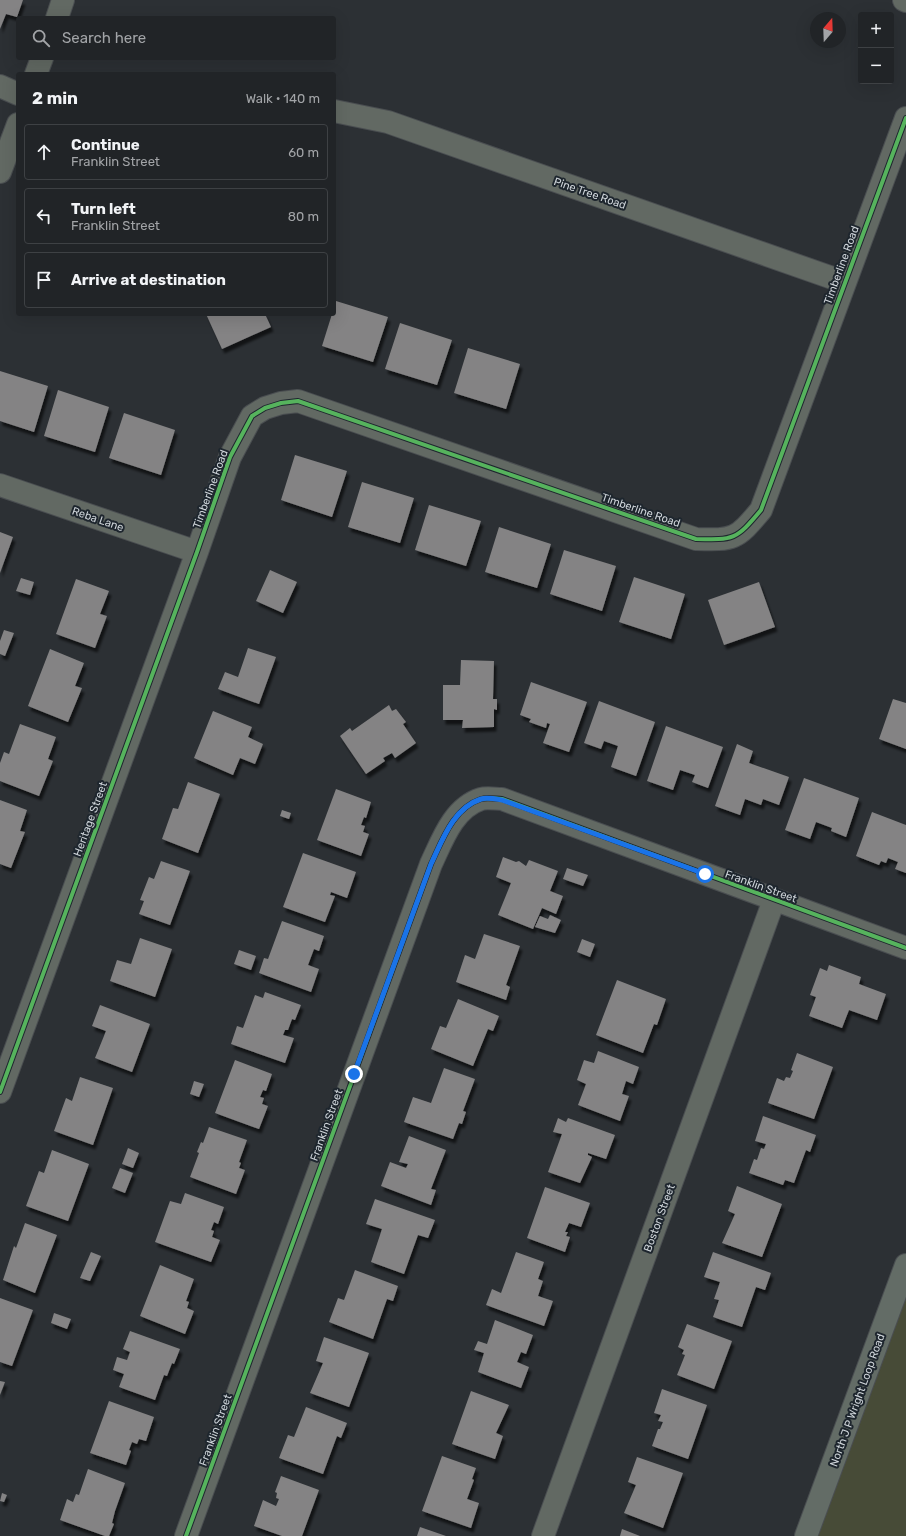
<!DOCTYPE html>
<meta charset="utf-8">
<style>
:root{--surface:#212427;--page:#292c2f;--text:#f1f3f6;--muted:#a2a4a7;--line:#3e4144}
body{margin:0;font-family:Rubik,sans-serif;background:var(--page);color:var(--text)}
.controls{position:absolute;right:12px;top:12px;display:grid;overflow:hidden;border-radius:4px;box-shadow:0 4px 16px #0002}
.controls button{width:36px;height:36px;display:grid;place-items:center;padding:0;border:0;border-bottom:1px solid var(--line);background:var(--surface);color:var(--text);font:20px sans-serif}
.compass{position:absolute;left:810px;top:12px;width:36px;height:36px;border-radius:50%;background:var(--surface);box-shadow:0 4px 16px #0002;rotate:19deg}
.stop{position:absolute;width:12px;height:12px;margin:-9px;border:3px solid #1a73e8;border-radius:50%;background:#fff}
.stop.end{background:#1a73e8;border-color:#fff;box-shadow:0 1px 4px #0008}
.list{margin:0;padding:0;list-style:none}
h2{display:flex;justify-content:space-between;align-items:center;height:52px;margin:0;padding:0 16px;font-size:17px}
h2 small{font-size:13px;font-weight:400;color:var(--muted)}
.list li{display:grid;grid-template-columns:26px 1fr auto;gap:12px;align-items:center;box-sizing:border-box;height:56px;margin:0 8px 8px;padding:0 8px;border:1px solid var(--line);border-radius:4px}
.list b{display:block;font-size:15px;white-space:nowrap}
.list p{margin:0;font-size:13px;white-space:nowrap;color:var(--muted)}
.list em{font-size:13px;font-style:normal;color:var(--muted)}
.icon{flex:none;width:22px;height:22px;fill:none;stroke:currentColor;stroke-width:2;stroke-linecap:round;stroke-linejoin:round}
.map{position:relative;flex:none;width:906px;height:1536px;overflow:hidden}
.search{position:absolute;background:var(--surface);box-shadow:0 4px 16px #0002;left:16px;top:16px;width:320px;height:44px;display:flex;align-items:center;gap:10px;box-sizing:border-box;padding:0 14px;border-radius:4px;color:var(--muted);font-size:15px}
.panel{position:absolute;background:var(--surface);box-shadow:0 4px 16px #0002;left:16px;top:72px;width:320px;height:244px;border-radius:4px}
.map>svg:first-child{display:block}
</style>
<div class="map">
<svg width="906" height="1536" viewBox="0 0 906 1536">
<defs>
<filter id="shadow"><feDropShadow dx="2.5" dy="4.5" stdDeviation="1" flood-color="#0009"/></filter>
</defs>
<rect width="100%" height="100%" fill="#2c3034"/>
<path fill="#474b37" d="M906 1265V1536H807Z"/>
<path fill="#848384" filter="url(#shadow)" d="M0 0H23L17 17 6 14 0 29Z
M336 301 388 317 373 362 322 346 332 314H334Z
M206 314H265L271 327 222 349Z
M400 323 452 340 437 385 385 369Z
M468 348 520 364 506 409 454 393Z
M0 371 48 386 34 432 0 421Z
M58 390 109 407 95 452 44 436Z
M124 413 175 430 161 475 109 458Z
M295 455 347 471 332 517 281 500Z
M362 482 414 498 400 543 348 527Z
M429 505 481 521 466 566 415 550Z
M499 527 551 544 537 588 485 572Z
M0 532 13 537 0 573Z
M564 550 616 566 602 611 550 594Z
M270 570 297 582 283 613 256 601Z
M634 577 685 594 671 639 619 622Z
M21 578 34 582 30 595 16 591Z
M76 579 109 591 100 614 107 616 95 648 56 634Z
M759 582 775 627 724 645 708 600Z
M4 630 14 633 5 656 0 654V641Z
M248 648 276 657 259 704 218 689 225 672 238 677Z
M50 649 84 663 75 686 82 688 68 722 28 706Z
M461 660 494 661 493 699H497V710L494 709V727L462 728 463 720H443V685H460Z
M531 682 587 702 569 752 543 743 550 724 547 723 546 728 529 722 531 719 520 715Z
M893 699 906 703V749L879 739Z
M599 701 655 722 636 776 611 767 618 746 604 741 601 749 584 743Z
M389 705 392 711 396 709 406 722 403 724 416 743 395 758 392 753 383 758 385 761 366 774 340 736 350 728 352 731Z
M213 711 252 727 248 737 263 744 255 764 240 758 233 775 194 758Z
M20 724 56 737 48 759 53 761 39 796 0 781V763L4 752 9 754Z
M666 726 723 747 708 788 692 782 695 775 680 770 673 790 647 781Z
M737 744 753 751 749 763 789 777 779 805 763 799 761 805 745 799 740 815 715 806Z
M804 778 859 798 846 837 831 831 832 828 816 822 810 839 785 830Z
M188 782 220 794 198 853 162 839 173 808 178 809Z
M336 789 371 802 366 818 364 817 361 825 365 826 363 832 369 834 361 856 317 840Z
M0 800 27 810 20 831 25 832 11 868 0 864Z
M282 810 291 813 289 819 280 816Z
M872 812 906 825V873L895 869 898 862 888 858 886 863 881 861 879 865 856 856Z
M303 853 356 872 347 898 331 892 330 895 335 896 325 922 283 907Z
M503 857 516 862 519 861 526 866 529 860 558 871 550 891 563 896 556 914 542 908 533 929 498 915 511 883 496 877Z
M161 861 190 871 170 925 139 914 144 901 140 900 149 877 154 879Z
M567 868 588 875 583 886 563 879Z
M550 915 561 920 555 933 535 927 540 916 548 919Z
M282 921 324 936 319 951 314 949 308 965 319 969 311 992 259 973 264 958 268 959Z
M484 934 520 946 506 985 510 987 506 1000 456 982 465 955 475 959Z
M140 938 172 949 155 997 110 981 117 960 131 964Z
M582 939 595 944 590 957 577 952Z
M239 950 256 956 251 970 234 964Z
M829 965 861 977 859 984 886 994 877 1020 849 1010 842 1028 809 1016 816 997 810 995 820 968 827 971Z
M617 980 666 999 657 1025 654 1024 643 1053 596 1035Z
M265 992 301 1005 295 1020 292 1019 288 1030H285L283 1035 294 1038 285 1063 231 1044 237 1026 243 1028 255 995 263 998Z
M458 999 499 1016 493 1031 488 1029 473 1066 431 1049 440 1026 446 1028Z
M100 1005 150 1024 132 1072 95 1058 106 1031 92 1026Z
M598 1051 639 1067 633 1084 626 1081 622 1094 629 1096 620 1121 578 1105 586 1084 577 1080 584 1060 594 1063Z
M797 1053 833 1067 814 1119 768 1103 777 1078 784 1081 786 1077 790 1078 793 1071 791 1070Z
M235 1060 272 1074 266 1091 263 1090 260 1097 264 1098 262 1104 268 1106 259 1129 215 1113Z
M444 1068 475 1079 463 1111 466 1112 462 1124 459 1123 453 1139 404 1122 413 1097 431 1103Z
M80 1077 113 1088 93 1145 54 1131 66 1098 72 1101Z
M194 1081 204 1084 199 1097 190 1094Z
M763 1116 816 1135 810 1152 806 1150 794 1183 785 1180 783 1185 749 1173 754 1159 757 1160 761 1148 764 1149 766 1144 755 1141Z
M558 1118 566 1122 568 1118 615 1135 606 1159 588 1153V1155L592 1157 580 1183 548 1172 562 1134 553 1132Z
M209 1127 247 1140 239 1162 241 1163 239 1168 245 1170 236 1194 190 1177 199 1153 197 1152 201 1142 203 1143Z
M409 1136 446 1150 431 1189 436 1190 431 1205 381 1186 390 1162 406 1168 408 1164 399 1162Z
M128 1148 139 1153 133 1168 122 1164Z
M52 1150 89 1164 68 1221 26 1206 39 1171 44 1173Z
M120 1168 133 1173 125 1193 112 1188Z
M737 1186 782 1204 762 1257 722 1243 735 1214 728 1211Z
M545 1187 590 1203 581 1227 569 1223 565 1232H568L566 1236 570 1237 565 1252 527 1238Z
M185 1193 224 1207 218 1224 214 1222 211 1230 214 1231 212 1237 220 1240 211 1262 155 1242 170 1201 181 1204Z
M375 1199 435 1220 428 1238 418 1235 404 1274 371 1262 382 1229 366 1224Z
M25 1223 57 1235 35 1293 3 1280 14 1246 16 1248Z
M91 1252 101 1256 90 1281 80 1278Z
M516 1252 544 1262 538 1279 543 1281 538 1296 553 1301 544 1326 486 1305 492 1289 501 1293Z
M713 1252 771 1273 765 1290 756 1287 742 1327 713 1317 719 1300 714 1299 720 1282 704 1277Z
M160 1265 194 1279 186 1301 189 1302 187 1308 194 1311 185 1334 140 1316Z
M355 1270 398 1286 393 1301 387 1299 373 1339 329 1322 338 1298 344 1300Z
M0 1298 33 1310 12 1366 0 1362Z
M54 1313 71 1319 67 1329 51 1323Z
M495 1320 533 1335 526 1354 521 1352 517 1362 529 1367 521 1388 478 1372 484 1353 474 1350 478 1341 487 1344Z
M687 1324 732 1341 714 1389 677 1375 685 1355 682 1354 684 1350 678 1347Z
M130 1331 180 1349 174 1364 172 1363 167 1376 164 1375 155 1400 119 1387 124 1374 113 1370 117 1357 127 1360 130 1352 123 1349Z
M324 1337 369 1353 349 1407 310 1393 323 1363 316 1361Z
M0 1381 5 1382 0 1395Z
M662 1389 707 1405 688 1459 652 1446 658 1429H660L663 1422 658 1421 661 1415 654 1413Z
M471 1391 509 1405 496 1433 503 1436 495 1459 452 1444Z
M109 1401 154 1417 146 1441 139 1439 137 1444 132 1442 129 1450 131 1451 126 1465 90 1453Z
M306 1407 347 1423 341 1438 337 1436 323 1474 279 1458 288 1435 294 1437Z
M442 1456 476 1468 472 1479 474 1480 467 1499 479 1503 471 1528 422 1511Z
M637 1457 683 1473 663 1528 624 1513 636 1485 628 1482Z
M88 1469 125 1483 115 1511 112 1523 114 1524 109 1536H105L60 1520 67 1499 73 1502 76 1494 79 1495Z
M281 1476 319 1490 302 1536H282L254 1526 263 1500 276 1506 279 1499 276 1498 277 1493 275 1492Z
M2 1493 7 1495 4 1502 0 1501Z
M420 1527 446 1536H417Z
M622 1529 640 1536H620Z"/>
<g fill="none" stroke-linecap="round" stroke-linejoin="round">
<g stroke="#4a4e51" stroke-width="24">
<path id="minor" d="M904 0 906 1
M57 18 63 0
M36 74 42 58
M0 86 18 94
M334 111 388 122 844 282
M0 172 18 124
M0 485 197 552
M0 1092 197 552 230 457 252 416 265 408 281 403 298 401 696 539C734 540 736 540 761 510L906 118
M186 1536 431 864C442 841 453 808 481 799 487 797 496 799 502 799L906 948
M543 1536 774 900"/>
</g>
<g stroke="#4a4e51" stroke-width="24">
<path id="secondary" d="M806 1536 906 1265"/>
</g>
<use href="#minor" stroke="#626963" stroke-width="22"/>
<use href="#secondary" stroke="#636c66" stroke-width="22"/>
<g stroke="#1e262e" stroke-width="6">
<path id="cycleway" d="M0 1092 197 552 230 457 252 416 265 408 281 403 298 401 696 539C734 540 736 540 761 510L906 118
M186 1536 431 864C442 841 453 808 481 799 487 797 496 799 502 799L906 948"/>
</g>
<use href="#cycleway" stroke="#56b35d" stroke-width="4"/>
</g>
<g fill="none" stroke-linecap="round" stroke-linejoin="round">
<path stroke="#1a73e8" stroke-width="5" d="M354 1074 431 864C442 841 453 808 481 799 487 797 496 799 502 800L705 874"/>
</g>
<g text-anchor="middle" stroke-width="4" stroke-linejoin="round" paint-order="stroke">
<g font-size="11" fill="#cfd5da" stroke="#1e262e">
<text transform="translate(590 193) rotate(19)" y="4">Pine Tree Road</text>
<text transform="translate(841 265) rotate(-70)" y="4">Timberline Road</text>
<text transform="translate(210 489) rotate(-70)" y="4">Timberline Road</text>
<text transform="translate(641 510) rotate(19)" y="4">Timberline Road</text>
<text transform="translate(98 519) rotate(19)" y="4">Reba Lane</text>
<text transform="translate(90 819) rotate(-70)" y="4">Heritage Street</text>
<text transform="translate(761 886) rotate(20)" y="4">Franklin Street</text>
<text transform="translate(326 1125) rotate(-70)" y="4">Franklin Street</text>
<text transform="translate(659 1218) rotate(-70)" y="4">Boston Street</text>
<text transform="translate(857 1400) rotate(-70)" y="4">North J P Wright Loop Road</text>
<text transform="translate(215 1430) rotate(-70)" y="4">Franklin Street</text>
</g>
</g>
</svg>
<div class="controls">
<button>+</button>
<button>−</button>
</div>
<svg class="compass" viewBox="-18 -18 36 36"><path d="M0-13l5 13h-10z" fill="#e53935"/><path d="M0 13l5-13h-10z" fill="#a2a4a7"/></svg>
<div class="stop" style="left:705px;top:874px"></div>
<div class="stop end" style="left:354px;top:1074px"></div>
<div class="search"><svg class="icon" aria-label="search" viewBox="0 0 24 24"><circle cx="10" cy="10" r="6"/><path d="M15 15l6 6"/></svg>Search here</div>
<section class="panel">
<h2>2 min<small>Walk · 140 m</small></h2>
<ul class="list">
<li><svg class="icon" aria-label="ahead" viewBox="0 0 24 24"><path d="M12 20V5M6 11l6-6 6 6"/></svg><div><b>Continue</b><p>Franklin Street</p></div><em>60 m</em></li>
<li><svg class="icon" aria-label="left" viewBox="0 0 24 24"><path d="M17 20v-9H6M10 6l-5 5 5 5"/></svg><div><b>Turn left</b><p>Franklin Street</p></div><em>80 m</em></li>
<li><svg class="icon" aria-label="arrive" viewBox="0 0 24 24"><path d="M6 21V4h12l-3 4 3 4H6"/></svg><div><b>Arrive at destination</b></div></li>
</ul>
</section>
</div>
